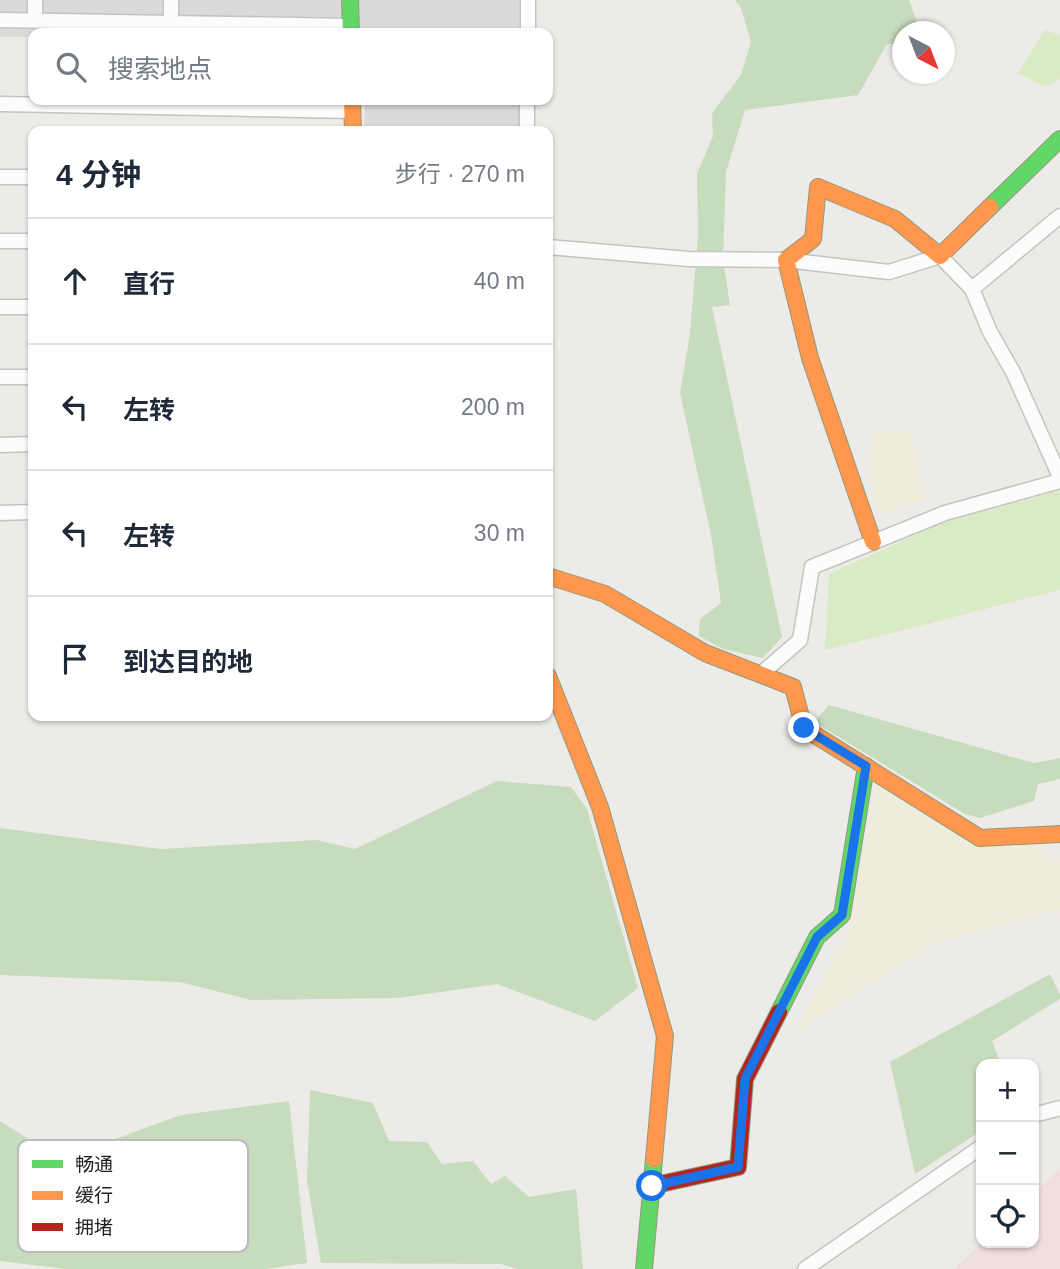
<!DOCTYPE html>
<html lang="zh">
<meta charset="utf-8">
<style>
:root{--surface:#fff;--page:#f6f6f7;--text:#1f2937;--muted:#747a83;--line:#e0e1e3}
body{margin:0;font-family:Arial,"Noto Sans SC",sans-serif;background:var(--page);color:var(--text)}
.controls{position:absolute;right:21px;bottom:21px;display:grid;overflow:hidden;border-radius:14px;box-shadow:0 2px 5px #0004}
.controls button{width:63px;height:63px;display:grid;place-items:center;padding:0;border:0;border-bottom:2px solid var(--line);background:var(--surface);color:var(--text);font:35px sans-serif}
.compass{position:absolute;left:892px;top:21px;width:63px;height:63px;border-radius:50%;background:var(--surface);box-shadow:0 2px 5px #0004;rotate:138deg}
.stop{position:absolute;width:21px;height:21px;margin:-16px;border:5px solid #1a73e8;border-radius:50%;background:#fff}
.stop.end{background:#1a73e8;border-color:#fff;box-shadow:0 2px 7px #0008}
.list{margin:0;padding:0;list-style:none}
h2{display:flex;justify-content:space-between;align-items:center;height:91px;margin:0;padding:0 28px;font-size:30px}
h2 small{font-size:23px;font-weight:400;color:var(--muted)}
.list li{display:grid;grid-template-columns:46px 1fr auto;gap:21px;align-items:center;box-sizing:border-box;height:126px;padding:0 28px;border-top:2px solid var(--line)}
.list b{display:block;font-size:26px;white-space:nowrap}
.list em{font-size:23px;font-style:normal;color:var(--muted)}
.icon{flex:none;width:38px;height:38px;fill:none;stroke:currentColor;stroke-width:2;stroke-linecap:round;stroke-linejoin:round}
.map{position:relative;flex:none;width:1060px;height:1269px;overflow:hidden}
.search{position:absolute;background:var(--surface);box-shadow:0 2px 5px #0004;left:28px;top:28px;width:525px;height:77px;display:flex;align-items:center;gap:18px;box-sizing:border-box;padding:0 24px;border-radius:14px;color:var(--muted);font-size:26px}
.panel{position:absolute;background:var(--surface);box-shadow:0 2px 5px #0004;left:28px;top:126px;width:525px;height:595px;border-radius:14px}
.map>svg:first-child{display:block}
</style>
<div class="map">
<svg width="1060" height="1269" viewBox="0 0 1060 1269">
<rect width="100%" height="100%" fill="#edebe7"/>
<path fill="#dcdad8" d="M0 0H534L531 33H33V37H0Z
M365 100H525L522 131H364Z"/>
<path fill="#efdedc" d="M1060 1168V1269H954L981 1243H1034V1193Z"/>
<path fill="#ededda" d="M873 431 909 432 925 499 880 514 869 477Z
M877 784 970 843 1044 845 1047 860 1060 861V918L1059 909 934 943 795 1031 851 929Z"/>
<path fill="#d9ebc4" d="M1045 30 1060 35V79L1045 87 1018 73Z
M1060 490V590L825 650 829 574 942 523Z"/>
<path fill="#c7dcbc" d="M735 0H909L920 31 902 32V44H887L858 95 745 110 726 172 723 259 730 305 712 307 782 637 763 658 723 649 699 636 700 619 721 603 711 535 680 393 690 333 698 236 697 173 713 136 712 113 741 75 751 42 741 8Z
M829 705 1034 763 1060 758V779L1038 784 1034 801 980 818 965 814 814 722Z
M497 781 571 787 587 809 638 988 595 1021 497 984 398 998 251 1000 180 982 0 975V828L160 849 317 840 355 849Z
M1050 974 1060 995V999L992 1041 1001 1064H981V1131L915 1174 890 1062Z
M310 1090 373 1103 389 1141 427 1142 442 1164 473 1161 491 1184 505 1176 529 1197 576 1189 583 1269H518L501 1264 321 1263 307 1181Z
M289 1101 307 1263 266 1269H66L0 1261V1121L60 1159 181 1115Z"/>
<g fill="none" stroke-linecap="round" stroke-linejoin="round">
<g stroke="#c5c4c3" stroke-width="17">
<path id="street" d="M35 0V21
M0 20 351 26
M171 23V0
M528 33V0
M527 100V131
M0 104 352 111
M0 177H33
M0 241H33
M548 247 689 259 786 260 889 272 940 256 972 289 1060 216
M972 289 990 332 1013 372 1060 477
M0 307H33
M0 377H33
M0 445 33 444
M0 513 33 512
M761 674 800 640 812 567 945 513 1060 481
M1034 1115 1060 1108
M805 1269 981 1147"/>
</g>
<g stroke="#96977e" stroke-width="18">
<path id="fast" d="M350 0 351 33
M990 207 1060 139
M779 1012 817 937 842 915 866 766
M644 1269 654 1159"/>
</g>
<g stroke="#96977e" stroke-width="18">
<path id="slow" d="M352 100 353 131
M873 542 810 358 786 260 813 239 818 187 895 219 940 256 990 207
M548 576 605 594 705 653 793 687 804 728 980 838 1060 834
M548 676 600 807 665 1036 654 1159"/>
</g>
<g stroke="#96977e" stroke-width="18">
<path id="jam" d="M651 1186 738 1167 745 1079 779 1012"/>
</g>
<use href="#street" stroke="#fcfcfb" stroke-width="14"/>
<use href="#fast" stroke="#63d668" stroke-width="16"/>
<use href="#slow" stroke="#ff974d" stroke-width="16"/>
<use href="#jam" stroke="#b3261e" stroke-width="16"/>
</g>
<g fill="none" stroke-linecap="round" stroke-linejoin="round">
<path stroke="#1a73e8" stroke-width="9" d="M652 1186 738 1167 745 1079 817 937 842 915 866 766 804 728"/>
</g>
<rect x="18" y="1140" width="230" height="112" rx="10" fill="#fff" stroke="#bcbcbc" stroke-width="2"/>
<rect x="32" y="1160" width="31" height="8" fill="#63d668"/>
<rect x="32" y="1191" width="31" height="9" fill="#ff974d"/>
<rect x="32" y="1223" width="31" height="8" fill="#b3261e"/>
<g font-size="19" fill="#1e1e1e">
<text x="75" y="1171">畅通</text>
<text x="75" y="1202">缓行</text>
<text x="75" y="1234">拥堵</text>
</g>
</svg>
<div class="controls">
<button>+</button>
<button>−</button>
<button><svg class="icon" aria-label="locate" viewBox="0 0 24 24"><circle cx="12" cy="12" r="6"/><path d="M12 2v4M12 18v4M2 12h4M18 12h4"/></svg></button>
</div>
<svg class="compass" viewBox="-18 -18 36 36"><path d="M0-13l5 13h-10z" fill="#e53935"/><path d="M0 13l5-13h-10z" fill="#747a83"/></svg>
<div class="stop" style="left:652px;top:1186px"></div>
<div class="stop end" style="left:804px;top:728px"></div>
<div class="search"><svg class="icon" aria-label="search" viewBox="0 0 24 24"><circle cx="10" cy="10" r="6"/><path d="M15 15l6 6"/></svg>搜索地点</div>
<section class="panel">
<h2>4 分钟<small>步行 · 270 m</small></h2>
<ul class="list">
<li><svg class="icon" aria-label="ahead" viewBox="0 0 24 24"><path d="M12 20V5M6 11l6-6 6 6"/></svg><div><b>直行</b></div><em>40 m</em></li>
<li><svg class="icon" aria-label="left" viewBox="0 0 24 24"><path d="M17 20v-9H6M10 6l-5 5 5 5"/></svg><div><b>左转</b></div><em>200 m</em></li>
<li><svg class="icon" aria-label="left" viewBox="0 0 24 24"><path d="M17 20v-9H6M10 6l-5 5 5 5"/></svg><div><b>左转</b></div><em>30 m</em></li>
<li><svg class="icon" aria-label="arrive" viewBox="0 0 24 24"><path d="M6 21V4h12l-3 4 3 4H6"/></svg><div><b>到达目的地</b></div></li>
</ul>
</section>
</div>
